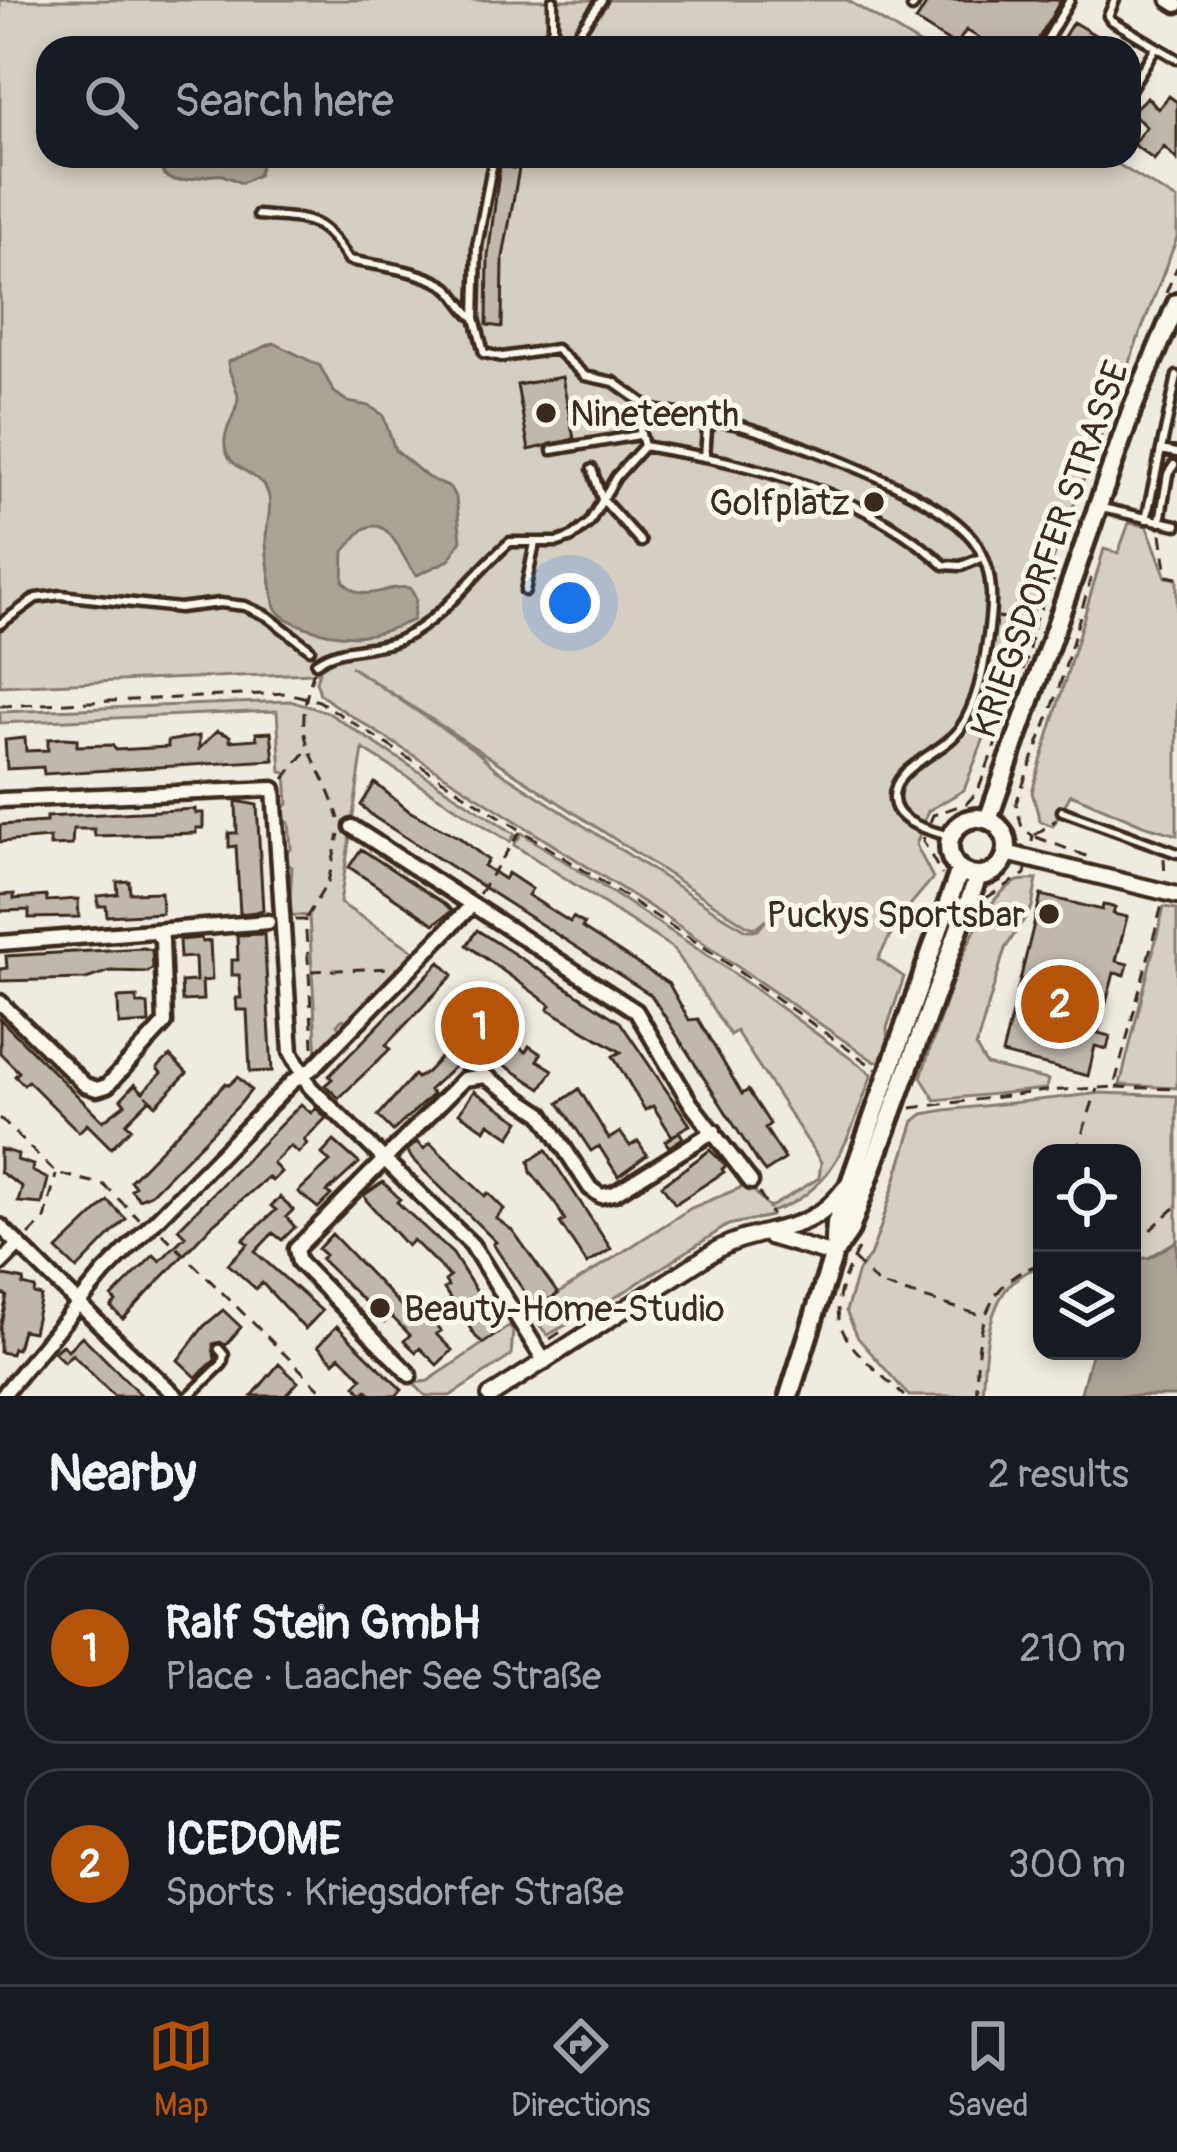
<!DOCTYPE html>
<meta charset="utf-8">
<style>
:root{--surface:#171b24;--page:#242831;--text:#f1f3f6;--muted:#9ea1a6;--line:#363941;--accent:#b45309}
body{margin:0;font-family:Pangolin,sans-serif;background:var(--page);color:var(--text)}
.controls{position:absolute;right:36px;bottom:36px;display:grid;overflow:hidden;border-radius:24px;box-shadow:0 6px 18px #0003}
.controls button{width:108px;height:108px;display:grid;place-items:center;padding:0;border:0;border-bottom:3px solid var(--line);background:var(--surface);color:var(--text);font:60px sans-serif}
.you{position:absolute;left:570px;top:603px;width:42px;height:42px;margin:-30px;border:9px solid #fff;border-radius:50%;background:#1a73e8;box-shadow:0 0 0 18px #1a73e833}
.badge{display:grid;place-items:center;width:78px;height:78px;border-radius:50%;background:var(--accent);color:#fff;font-size:39px;font-weight:700}
.pin{position:absolute;translate:-50% -50%;border:6px solid #fff;box-shadow:0 3px 12px #0006}
.list{margin:0;padding:0;list-style:none}
h2{display:flex;justify-content:space-between;align-items:center;height:156px;margin:0;padding:0 48px;font-size:51px}
h2 small{font-size:39px;font-weight:400;color:var(--muted)}
.list li{display:grid;grid-template-columns:78px 1fr auto;gap:36px;align-items:center;box-sizing:border-box;height:192px;margin:0 24px 24px;padding:0 24px;border:3px solid var(--line);border-radius:36px}
.list b{display:block;font-size:45px;white-space:nowrap}
.list p{margin:0;font-size:39px;white-space:nowrap;color:var(--muted)}
.list em{font-size:39px;font-style:normal;color:var(--muted)}
.icon{flex:none;width:66px;height:66px;fill:none;stroke:currentColor;stroke-width:2;stroke-linecap:round;stroke-linejoin:round}
.map{position:relative;flex:none;width:1177px;height:1396px;overflow:hidden}
.search{position:absolute;background:var(--surface);box-shadow:0 6px 18px #0003;left:36px;right:36px;top:36px;height:132px;display:flex;align-items:center;gap:30px;box-sizing:border-box;padding:0 42px;border-radius:36px;color:var(--muted);font-size:45px}
.sheet{height:588px;background:var(--surface)}
nav{display:flex;justify-content:space-around;align-items:center;box-sizing:border-box;height:168px;border-top:3px solid var(--line);background:var(--surface);font-size:33px;color:var(--muted)}
nav a{display:grid;justify-items:center;gap:6px}
nav .on{color:var(--accent)}
.map>svg:first-child{display:block}
</style>
<div class="map">
<svg width="1177" height="1396" viewBox="0 0 1177 1396">
<rect width="100%" height="100%" fill="#f0ebe0"/>
<filter id="ink" filterUnits="userSpaceOnUse"><feTurbulence type="fractalNoise" baseFrequency=".00833" numOctaves="2"/><feDisplacementMap in="SourceGraphic" scale="24" xChannelSelector="R" yChannelSelector="G"/><feConvolveMatrix kernelMatrix="1 2 1 2 8 2 1 2 1" color-interpolation-filters="sRGB"/></filter>
<g filter="url(#ink)">
<path fill="#d5cec3" stroke="#887c70" stroke-width="3" fill-rule="evenodd" d="M0 0H847L926 48H48V156H1104L1177 200V238L964 790 928 811 916 845 933 878 900 917 878 959 904 977 887 1028 888 1046 880 1061 875 1062 666 917 333 704 320 694 316 681 321 667 333 660 313 673 0 686ZM350 666 746 925 755 928 766 920 758 930H747L728 919 496 769 476 751Z
M1129 523 1147 526 1166 577 1177 579V835L1143 825 1071 794 1053 826 1040 821 1032 792 1104 549 1118 553Z
M290 701 327 712 515 834 510 842 363 749 340 903 414 951 346 1021 343 1019 337 1024 343 1032 317 1058 309 916 289 915 292 867 286 863 285 853 291 849 289 823 283 818V809L288 804 286 773 281 772 277 711 0 723V712Z
M522 833 722 965 872 1074C851 1131 836 1192 771 1212V1216L728 1225 621 1294 548 1335 528 1313 691 1208 740 1188 744 1179 769 1208 819 1178 821 1162 736 1031 730 1035 674 949 514 845Z
M1037 879 1032 907 1005 949 976 1047 986 1065 1048 1080 1046 1089 935 1100 921 1077C938 1029 969 902 1018 881 1020 880 1034 880 1037 879Z
M1164 907 1177 909V1088L1120 1085Z
M1102 1093 1177 1096V1241L1148 1258 1132 1259V1153H1042V1267C986 1277 985 1352 982 1396H909L858 1338 846 1311 858 1271 870 1256 881 1226 914 1121 923 1114 945 1110Z
M509 1326 513 1331 511 1356 450 1396H426L413 1383 428 1381Z"/>
<path fill="#aca397" stroke="#7f7367" stroke-width="3" d="M158 156H264L258 175 241 183C237 181 225 176 222 175 196 172 163 199 158 156Z
M274 343 320 366 334 392 348 402 369 406 383 415 395 450 427 477 450 488 456 498 461 540 449 560 417 575C402 564 392 513 364 529 358 533 350 545 344 551L343 581C365 607 382 584 410 588L416 599 413 620C375 638 345 641 305 627 295 623 280 618 275 607 273 602 266 550 266 543 265 527 272 513 269 497 264 472 233 473 226 451 220 431 238 415 238 397 237 384 228 375 228 362Z
M1177 1241V1396H1080L1092 1351H1132V1259L1149 1258Z"/>
<path fill="#c0b8ad" stroke="#3b2a1e" stroke-width="3" d="M929 0H1061L1033 48H996L966 30 956 46 916 21Z
M1073 22 1117 48H1057Z
M1169 96 1177 102V160L1164 147 1154 160 1133 144 1146 127 1131 112 1147 97 1158 109Z
M500 166 519 169 503 257 502 327 487 325 488 256Z
M562 377 574 439 529 450 517 385Z
M217 731 230 736V741L257 739 256 733 271 732 274 760 44 774 43 767 7 769 5 740 25 738 26 751 48 750V739L64 738 77 739V746L112 745 116 750 168 747V741L199 736V749Z
M375 783 409 811 460 838 488 860 484 866 504 879 508 873 532 889 528 895 570 922 573 917 584 924 582 928 669 984 689 1020 698 1019 742 1094 748 1090 770 1124 765 1128 785 1159 765 1172 761 1167 651 995 374 817 361 805Z
M236 801 257 805 263 910 256 912 240 914 236 846 229 847V833H237Z
M195 809V813H203V828H196V833L95 836 94 829H73L72 845 50 846V838L0 842V825L46 822V817Z
M361 849 446 905 452 911 434 924 383 890 349 867Z
M129 881 130 893 161 892 162 913 107 916 106 906H98V896L118 894 117 882Z
M14 894V899L46 896 47 901 78 899 79 917 29 918V910L0 911V895Z
M1041 895 1102 910 1103 905 1109 906 1115 908 1113 914 1127 917 1116 961 1128 964 1125 975 1114 973 1098 1033 1110 1036 1107 1049 1095 1046 1088 1076 1002 1054Z
M477 930 620 1022 690 1125 679 1131 683 1138 669 1147 665 1141 679 1132 672 1136 653 1106 645 1110 613 1056 621 1052 548 1009 551 1005 467 945Z
M264 934 272 1071 250 1072 247 1010H237L236 998H241L239 975H232V960H238L237 935Z
M201 938 202 942 210 941 212 980 202 981 203 1000 182 1001 181 982 196 981 195 957 180 958 179 940Z
M143 948 152 950 153 968 148 972 110 971 86 979 0 981V969L7 968 6 956Z
M440 962 453 975 386 1045 390 1049 339 1098 325 1085 332 1079 329 1076Z
M137 997V1004H148L149 1023 119 1025 118 998Z
M474 1009 502 1026 498 1033 526 1052 529 1046 541 1054 537 1060 553 1070 541 1089 495 1059 500 1052 475 1038 458 1056 461 1060 455 1066 429 1090 433 1094 393 1131 378 1116 414 1075 417 1078 427 1072 455 1042Z
M0 1019 103 1121 125 1104 121 1099 135 1084 143 1092 161 1073 157 1068 170 1056 187 1073 156 1105 146 1095 150 1099 126 1123 131 1128 111 1148 87 1124 79 1132 28 1081 24 1085 15 1076 19 1072 0 1053Z
M238 1077 251 1090 240 1104 151 1194 139 1199 131 1190 135 1186 130 1181 226 1083 229 1085Z
M579 1089 609 1139 620 1132 630 1146 638 1141 647 1155 618 1176 599 1146 591 1151 559 1103Z
M474 1091 520 1121 510 1137 489 1123 485 1130 459 1113Z
M301 1104 311 1113 316 1108 326 1118 304 1140 307 1144 298 1153 290 1146 273 1163 281 1172 272 1181 268 1177 211 1226 123 1319 111 1307 116 1302 112 1297 154 1255 160 1261 185 1236 178 1229Z
M334 1141 359 1163 327 1192 331 1195 318 1208 298 1192 330 1162 322 1154Z
M417 1142 424 1149 430 1143 485 1196 488 1193 504 1209 496 1218 513 1231 558 1294 548 1300 544 1294 531 1302 493 1244 496 1242 413 1160 407 1151Z
M0 1149 18 1154 17 1160 33 1165 32 1171 48 1179 42 1204 18 1202 22 1187 0 1172Z
M546 1150 611 1249 587 1264 560 1223 565 1220 554 1201 531 1172 529 1161Z
M710 1150 726 1166 722 1169 724 1172 675 1204 662 1185Z
M383 1182 400 1199 397 1202 453 1254 497 1324 494 1326 498 1333 483 1343 476 1337 444 1289 448 1286 445 1281 450 1277 413 1240 407 1246 366 1200 364 1195Z
M280 1197 293 1210 286 1217 295 1227 282 1240 273 1233 255 1252 322 1311 305 1329 262 1283 256 1289 228 1264 248 1244 243 1240 276 1210 271 1206Z
M108 1201 126 1219 77 1269 57 1250Z
M332 1234 406 1311 413 1303 441 1331 436 1334 452 1350 437 1365 420 1348 416 1352 404 1341 410 1335 391 1316 385 1322 321 1259 325 1255 318 1249Z
M0 1275 24 1280 23 1285 35 1288 34 1294 41 1296 33 1332 22 1330 17 1349 13 1348 11 1354 0 1352V1328L7 1296 0 1293Z
M223 1310 241 1327 226 1345 220 1342 213 1344 215 1360 196 1377 178 1360 204 1326Z
M337 1326 402 1390 396 1396H373L367 1390 363 1394 355 1385 362 1378 340 1356 334 1362 318 1346Z
M82 1336 142 1396H114L72 1354 64 1362 54 1352 62 1345 68 1350Z
M279 1364 298 1382 285 1396H252Z"/>
<g fill="none" stroke-linecap="round" stroke-linejoin="round">
<g stroke="#3b2a1e" stroke-width="15">
<path id="service" d="M1115 0 1108 16 1111 20 1177 59
M912 8 917 0
M541 48 553 27V0
M567 48 602 0
M1042 48 1070 0
M1129 91 1156 47
M493 157 515 162 517 156
M258 215C309 220 319 214 349 260 379 266 414 269 442 284 457 291 461 309 475 318L484 353 502 357 556 349 585 376 614 382 653 410
M475 318 477 246 494 156
M552 450 639 435
M1161 450 1177 453
M705 457 644 446 639 426 653 410 713 420
M592 469 602 499 641 542
M1102 508 1177 525
M1146 519 1177 376
M1160 522 1168 474 1174 465
M525 591 535 543
M0 624 36 598 61 595 179 608 220 603 245 606 267 616 310 649
M316 663C341 644 378 652 405 637 446 616 475 571 510 542H558L572 537 589 523 616 477 644 446
M1062 811 1177 853
M951 837C932 830 895 824 894 799 892 766 943 754 960 729 977 704 983 672 987 643 992 610 996 574 977 545 945 494 792 440 734 424L717 421 707 429 705 457C789 474 879 506 944 565L961 566 983 557
M189 1396 222 1364 224 1355 219 1349"/>
</g>
<g stroke="#3b2a1e" stroke-width="21">
<path id="minor" d="M1169 0 1177 5
M0 800 274 789 291 1052 310 1087 472 1245 545 1362
M352 827 636 1011 691 1104 751 1182
M0 943 268 922
M0 1002 85 1085 97 1089 107 1086 165 1023 162 939 155 932
M0 1226C59 1284 115 1341 176 1396
M0 1264 19 1245
M410 1375 299 1262 296 1249 464 1079 485 1076 542 1114 590 1188 601 1196 615 1193 714 1131
M2 1396 104 1273 292 1082 314 1067 472 905"/>
</g>
<g stroke="#3b2a1e" stroke-width="22">
<path id="tertiary" d="M1006 853 1177 895
M769 1236 833 1255
M490 1396 718 1249C765 1224 808 1238 845 1188"/>
</g>
<g stroke="#3b2a1e" stroke-width="26">
<path id="secondary" d="M949 847a29 29 0 1 1 58 0a29 29 0 1 1-58 0Z
M988 820 1132 409 1177 303
M834 1253 836 1223 960 869
M789 1396 834 1253 849 1232 978 876"/>
</g>
<path stroke="#3b2a1e" stroke-width="3" stroke-dasharray="12 9" stroke-linecap="butt" d="M1166 293 1177 267
M1161 534 1167 576 1177 578
M998 617 1034 623
M314 671C287 749 320 752 339 819
M0 706 287 693 319 701 704 947 876 1069
M284 779 307 750
M930 822 933 815 967 803 978 791 1027 659 1034 623 1058 570
M1035 835 1056 820
M924 837 923 841 942 875
M1036 837 1094 859
M1032 842 1033 836 1022 828 1016 803 1057 695 1091 578
M1164 858 1165 878
M479 894 520 832
M986 898 1025 874 1026 869
M306 918 328 882 339 834
M295 920H305L309 971 394 968
M309 973 313 1047
M1116 1087 1177 1089
M911 1108 1046 1091 1114 1087 1162 905
M0 1118 56 1173 104 1185 139 1219
M1076 1153 1097 1089
M759 1193 772 1215
M162 1233 327 1396
M29 1235 45 1219 56 1175
M1132 1240 1148 1232 1177 1206
M858 1249C815 1329 847 1342 904 1396
M854 1259 878 1284 983 1316
M550 1339 567 1328
M977 1396C975 1343 981 1278 1042 1264"/>
<use href="#service" stroke="#fbf7ec" stroke-width="6"/>
<use href="#minor" stroke="#fbf7ec" stroke-width="12"/>
<use href="#tertiary" stroke="#fbf7ec" stroke-width="14"/>
<use href="#secondary" stroke="#fbf7ec" stroke-width="16"/>
</g>
</g>
<g fill="#3b2a1e" stroke="#fbf7ec" stroke-width="4.5">
<circle cx="546" cy="413" r="12"/>
<circle cx="874" cy="502" r="12"/>
<circle cx="1049" cy="914" r="12"/>
<circle cx="380" cy="1308" r="12"/>
</g>
<g text-anchor="middle" stroke-width="10" stroke-linejoin="round" paint-order="stroke">
<g font-size="36" fill="#3b2a1e" stroke="#fbf7ec" text-anchor="start">
<text x="570" y="426">Nineteenth</text>
<text x="850" y="515" text-anchor="end">Golfplatz</text>
<text x="1025" y="927" text-anchor="end">Puckys Sportsbar</text>
<text x="404" y="1321">Beauty-Home-Studio</text>
</g>
<g font-size="36" fill="#3b2a1e" stroke="#fbf7ec">
<text transform="translate(1049 549) rotate(-70)" y="13">KRIEGSDORFER STRASSE</text>
</g>
</g>
</svg>
<div class="controls">
<button><svg class="icon" aria-label="locate" viewBox="0 0 24 24"><circle cx="12" cy="12" r="6"/><path d="M12 2v4M12 18v4M2 12h4M18 12h4"/></svg></button>
<button><svg class="icon" aria-label="layers" viewBox="0 0 24 24"><path d="M12 4l9 5-9 5-9-5zM3 14l9 5 9-5"/></svg></button>
</div>
<div class="you"></div>
<div class="pin badge" style="left:480px;top:1026px">1</div>
<div class="pin badge" style="left:1060px;top:1004px">2</div>
<div class="search"><svg class="icon" aria-label="search" viewBox="0 0 24 24"><circle cx="10" cy="10" r="6"/><path d="M15 15l6 6"/></svg>Search here</div>
</div>
<section class="sheet">
<h2>Nearby<small>2 results</small></h2>
<ul class="list">
<li><span class="badge">1</span><div><b>Ralf Stein GmbH</b><p>Place · Laacher See Straße</p></div><em>210 m</em></li>
<li><span class="badge">2</span><div><b>ICEDOME</b><p>Sports · Kriegsdorfer Straße</p></div><em>300 m</em></li>
</ul>
</section>
<nav>
<a class="on"><svg class="icon" aria-label="map" viewBox="0 0 24 24"><path d="M3 6l6-2 6 2 6-2v14l-6 2-6-2-6 2zM9 4v14M15 6v14"/></svg>Map</a>
<a><svg class="icon" aria-label="directions" viewBox="0 0 24 24"><path d="M12 3l9 9-9 9-9-9zM9 14v-3h6M13 9l2 2-2 2"/></svg>Directions</a>
<a><svg class="icon" aria-label="saved" viewBox="0 0 24 24"><path d="M7 4h10v16l-5-4-5 4z"/></svg>Saved</a>
</nav>
